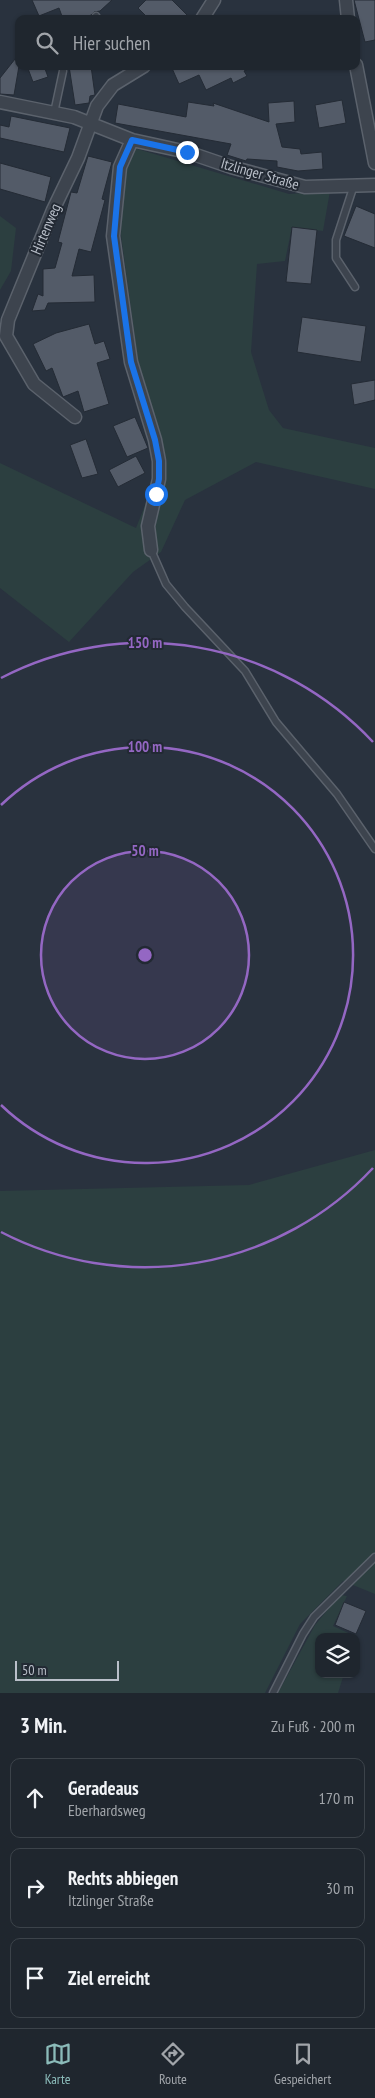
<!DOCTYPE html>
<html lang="de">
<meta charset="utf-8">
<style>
:root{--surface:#1f262e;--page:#2c323a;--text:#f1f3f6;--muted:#a1a5aa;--line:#3c434a;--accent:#8bbbb9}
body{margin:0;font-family:"PT Sans Narrow",sans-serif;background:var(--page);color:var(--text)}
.controls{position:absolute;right:15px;bottom:15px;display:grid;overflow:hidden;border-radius:10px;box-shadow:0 1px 4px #0004}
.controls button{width:45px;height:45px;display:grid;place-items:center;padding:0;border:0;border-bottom:1px solid var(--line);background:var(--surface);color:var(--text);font:25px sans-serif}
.scale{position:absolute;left:15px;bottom:12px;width:104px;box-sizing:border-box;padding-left:5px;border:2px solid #b9bfc9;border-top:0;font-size:14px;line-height:18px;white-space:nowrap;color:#b9bfc9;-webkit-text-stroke:4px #222933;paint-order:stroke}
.stop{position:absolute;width:15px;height:15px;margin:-11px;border:4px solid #1a73e8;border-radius:50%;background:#fff}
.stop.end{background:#1a73e8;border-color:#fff;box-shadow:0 1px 5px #0008}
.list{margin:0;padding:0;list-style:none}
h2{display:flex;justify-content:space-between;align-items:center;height:65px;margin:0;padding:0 20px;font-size:21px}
h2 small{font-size:16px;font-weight:400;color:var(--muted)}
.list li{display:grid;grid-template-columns:32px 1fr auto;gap:15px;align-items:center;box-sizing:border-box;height:80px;margin:0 10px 10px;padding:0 10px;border:1px solid var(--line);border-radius:10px}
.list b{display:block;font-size:19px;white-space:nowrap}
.list p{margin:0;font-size:16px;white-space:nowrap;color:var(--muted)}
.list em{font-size:16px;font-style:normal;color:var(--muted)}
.icon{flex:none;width:28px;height:28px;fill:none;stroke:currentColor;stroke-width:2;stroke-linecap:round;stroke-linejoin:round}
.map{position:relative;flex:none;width:375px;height:1693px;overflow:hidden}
.search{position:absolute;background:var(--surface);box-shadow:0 1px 4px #0004;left:15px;right:15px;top:15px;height:55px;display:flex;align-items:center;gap:12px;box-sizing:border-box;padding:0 18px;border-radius:10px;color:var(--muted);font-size:19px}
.sheet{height:335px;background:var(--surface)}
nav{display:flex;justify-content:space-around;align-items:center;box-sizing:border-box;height:70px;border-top:1px solid var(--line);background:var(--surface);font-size:14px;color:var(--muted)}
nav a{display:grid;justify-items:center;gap:2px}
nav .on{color:var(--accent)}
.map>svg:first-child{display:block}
</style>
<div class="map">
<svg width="375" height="1693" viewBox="0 0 375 1693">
<rect width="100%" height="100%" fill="#29323e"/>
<path fill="#2c3f40" d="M134 148 289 194 330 191 323 231 292 227 285 261 257 264 251 352 269 410 283 428 375 448V489L256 462 185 500 161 552 133 572 69 642 0 588V463L136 528 155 480 167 461 138 360 121 235 123 171Z
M0 216 16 228 11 271 0 290Z
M375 1150V1594L343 1581 300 1624 265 1693H0V1191L249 1185Z
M340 1595 347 1596 333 1626 357 1637 356 1640V1637H319V1674H344L338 1693H278L315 1625Z"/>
<path fill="#535b68" stroke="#242b35" d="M32 0H112L100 11 94 12 91 15 83 19H63L59 8 39 16Z
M146 0H172L191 19H149L138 8Z
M354 0H375V40L365 42Z
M19 54V66L14 95 0 94V78Z
M27 66H44L48 77 33 82Z
M69 66H91L95 95 90 96 89 103 75 105Z
M171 66H254L244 71 247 76 233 83 231 78 206 90 199 75 179 84Z
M342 100 346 123 319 128 315 105Z
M294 101 295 122 276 124 282 147 300 149 301 154 322 152 323 169 298 171 277 167V161L247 159 246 161 227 155 231 144 115 123 118 104 186 117 188 102 214 106 213 103 269 122 268 103Z
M11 116 70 128 64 152 0 138V125L9 127Z
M88 156 112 162 102 199 105 200 91 252 79 249 72 276 94 275 95 302 48 303 45 310 32 311 38 294 43 296V269L55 268 62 243 58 242 71 192 77 193Z
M0 163 51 177 45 202 0 189Z
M356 206 375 214V248L344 236Z
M292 227 317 230 311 284 286 282Z
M302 317 366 326 361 362 297 352Z
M89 324 95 344 104 341 110 359 97 363 109 404 84 412 78 391 63 397 52 368 46 371 33 344 56 333Z
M375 380V400L354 405 351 384Z
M135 417 148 448 127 457 113 426Z
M86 439 98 474 82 478 70 445Z
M136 456 145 473 118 487 109 470Z
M344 1602 366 1611 356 1634 335 1625Z"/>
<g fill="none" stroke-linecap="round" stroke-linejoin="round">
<g stroke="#5b626c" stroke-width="9">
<path id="lane" d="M96 16 98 19
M54 113 63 71
M354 185 336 240V258L355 287
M151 550 166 584 185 607 245 671 276 722 337 794 375 849
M273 1693 303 1634 314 1617 375 1557"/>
</g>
<g stroke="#5b626c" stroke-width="15">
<path id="street" d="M346 0 348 19
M202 19 214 0
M356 65 375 163
M0 102 74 117 132 140 187 152 231 167 305 187 375 185
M132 140 120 167 113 236 131 362 155 440 159 461V479L148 526 151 550
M75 417 34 384 6 336 8 320 53 210 78 158 97 106 113 85 144 66"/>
</g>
<use href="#lane" stroke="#3d444e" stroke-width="6"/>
<use href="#street" stroke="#3d444e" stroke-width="12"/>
</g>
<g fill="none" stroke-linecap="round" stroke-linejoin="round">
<path stroke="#1a73e8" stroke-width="6" d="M156 494 159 479V461L155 440 131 362 114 236 120 167 132 140 187 152"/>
</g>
<circle cx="145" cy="955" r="104" fill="#9467c3" fill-opacity=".12"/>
<g fill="none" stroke="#9467c3" stroke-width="2.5">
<circle cx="145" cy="955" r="104"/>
<path d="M1 805A208 208 0 1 1 1 1105"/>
<path d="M373 1168A312 312 0 0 1 1 1232M1 678A312 312 0 0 1 373 742"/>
</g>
<g text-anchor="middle" stroke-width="4" stroke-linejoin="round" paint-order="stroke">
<g font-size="15" fill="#b9bfc9" stroke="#222933">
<text transform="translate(260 174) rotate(16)" y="5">Itzlinger Straße</text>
<text transform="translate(46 229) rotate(-67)" y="5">Hirtenweg</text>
</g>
</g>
<circle cx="145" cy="955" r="8" fill="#9467c3" stroke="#222933" stroke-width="2.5"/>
<g font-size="15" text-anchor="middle" font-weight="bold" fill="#9467c3" stroke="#222933" stroke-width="4" stroke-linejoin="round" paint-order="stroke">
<text x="145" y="648">150 m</text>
<text x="145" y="752">100 m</text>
<text x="145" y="856">50 m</text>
</g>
</svg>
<div class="controls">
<button><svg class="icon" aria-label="layers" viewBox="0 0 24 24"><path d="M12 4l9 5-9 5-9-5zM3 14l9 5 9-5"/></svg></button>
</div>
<div class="scale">50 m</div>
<div class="stop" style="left:156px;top:494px"></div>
<div class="stop end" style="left:187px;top:152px"></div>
<div class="search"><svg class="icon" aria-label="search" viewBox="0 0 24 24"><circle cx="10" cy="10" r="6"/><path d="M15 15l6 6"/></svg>Hier suchen</div>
</div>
<section class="sheet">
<h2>3 Min.<small>Zu Fuß · 200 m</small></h2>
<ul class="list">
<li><svg class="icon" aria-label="ahead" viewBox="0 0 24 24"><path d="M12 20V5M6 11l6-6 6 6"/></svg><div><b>Geradeaus</b><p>Eberhardsweg</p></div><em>170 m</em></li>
<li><svg class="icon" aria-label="right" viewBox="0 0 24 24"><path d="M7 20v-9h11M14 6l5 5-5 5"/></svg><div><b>Rechts abbiegen</b><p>Itzlinger Straße</p></div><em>30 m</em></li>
<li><svg class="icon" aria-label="arrive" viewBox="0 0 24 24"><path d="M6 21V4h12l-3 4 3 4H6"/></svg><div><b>Ziel erreicht</b></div></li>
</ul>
</section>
<nav>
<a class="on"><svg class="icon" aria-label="map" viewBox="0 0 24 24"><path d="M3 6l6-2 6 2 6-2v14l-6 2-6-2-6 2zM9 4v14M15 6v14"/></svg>Karte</a>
<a><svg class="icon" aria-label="directions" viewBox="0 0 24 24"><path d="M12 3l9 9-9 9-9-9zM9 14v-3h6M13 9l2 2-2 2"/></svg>Route</a>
<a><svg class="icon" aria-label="saved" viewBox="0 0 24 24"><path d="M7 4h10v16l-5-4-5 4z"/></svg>Gespeichert</a>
</nav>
